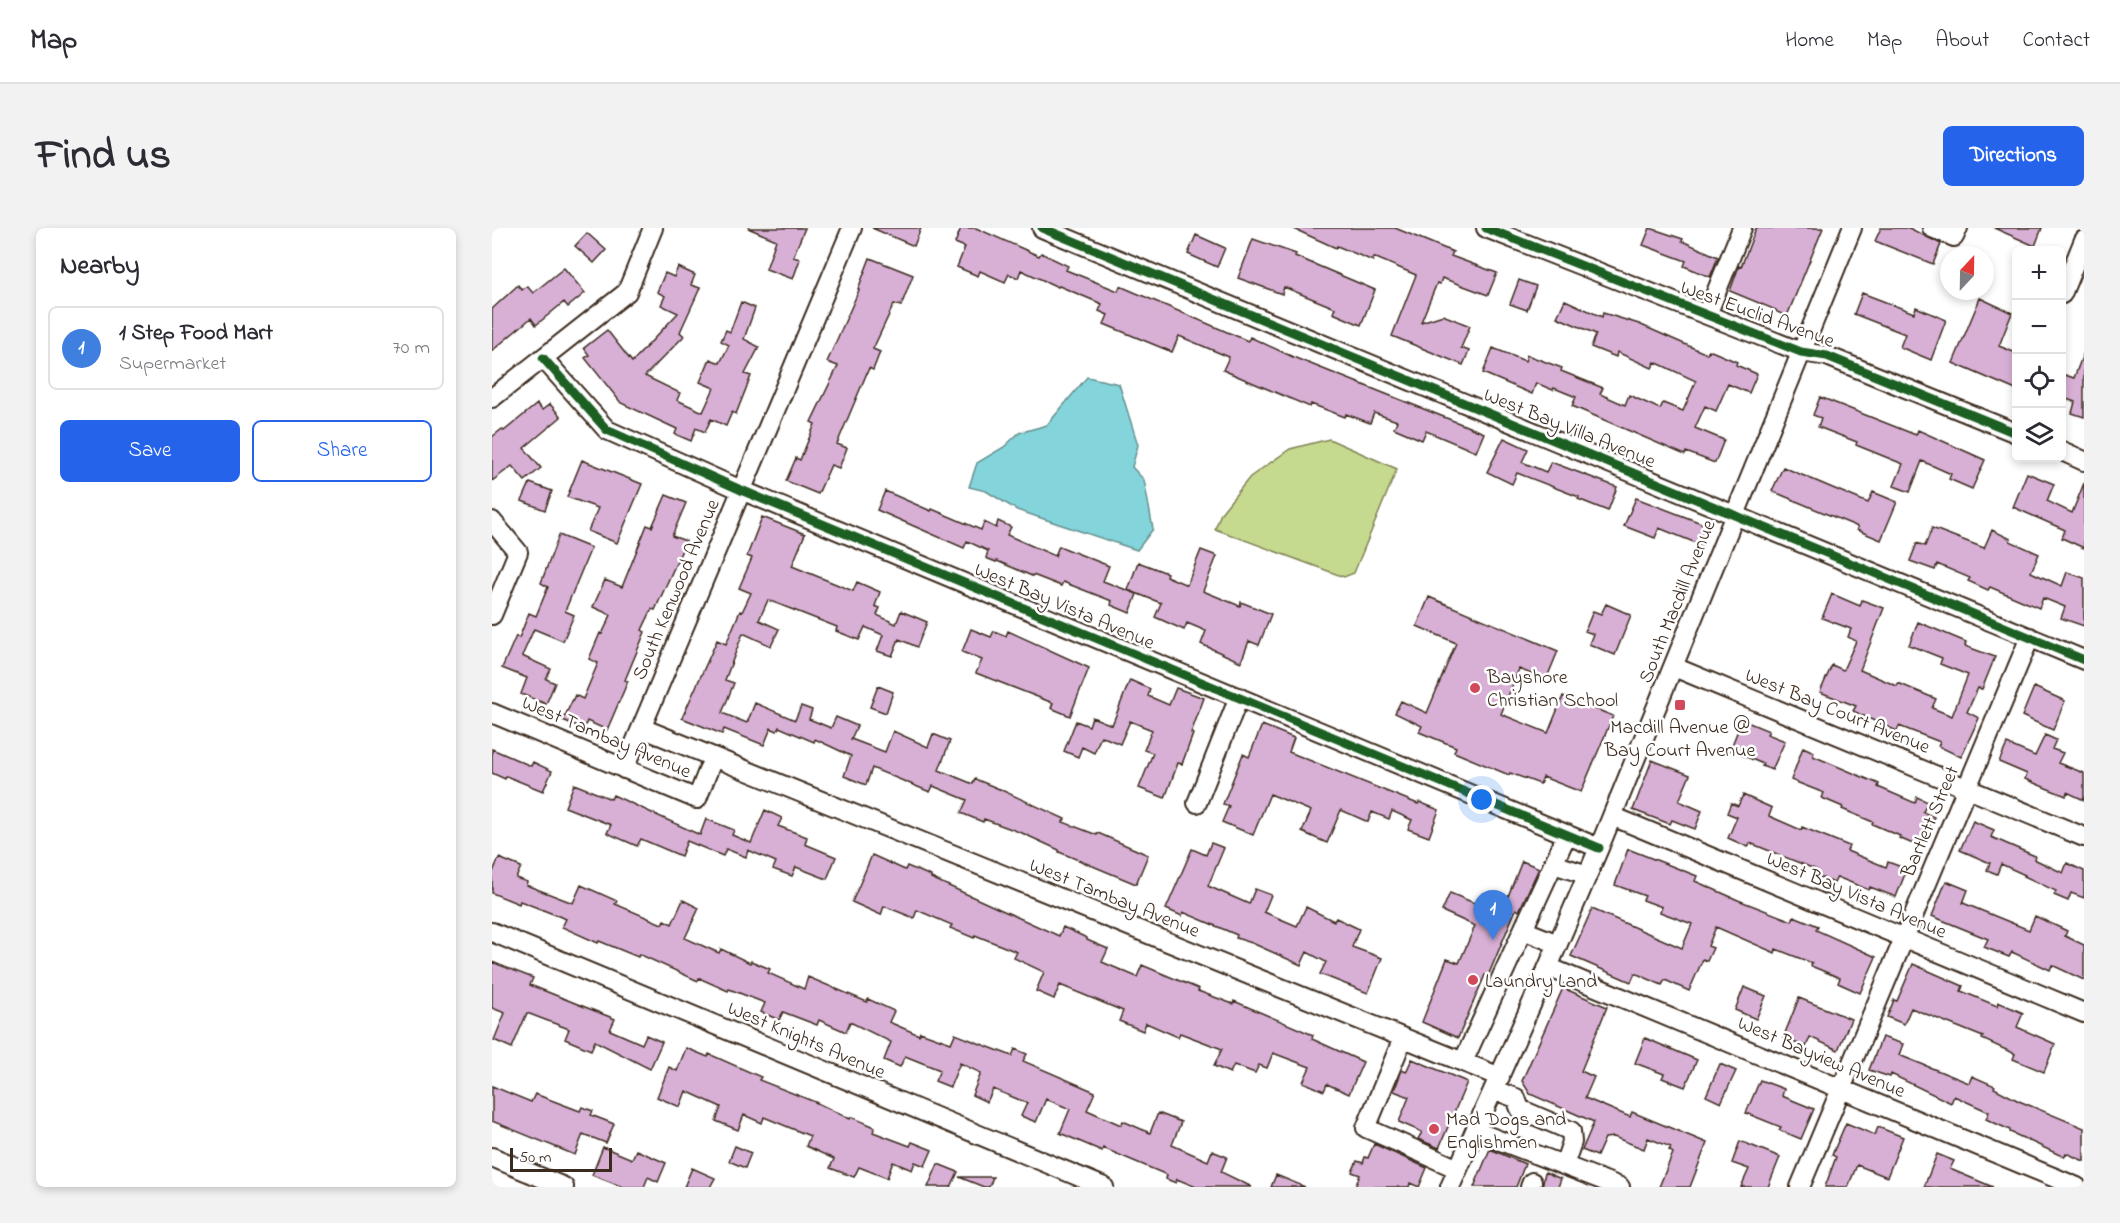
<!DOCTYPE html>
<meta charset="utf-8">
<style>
:root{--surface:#fff;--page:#f2f2f3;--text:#2b2b33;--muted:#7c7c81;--line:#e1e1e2;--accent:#2563eb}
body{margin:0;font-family:"Indie Flower",sans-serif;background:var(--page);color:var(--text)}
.controls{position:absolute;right:18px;top:18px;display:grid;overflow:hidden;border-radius:9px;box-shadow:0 3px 9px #0003}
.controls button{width:54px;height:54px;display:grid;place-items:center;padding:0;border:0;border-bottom:2px solid var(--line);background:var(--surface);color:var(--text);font:30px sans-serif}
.compass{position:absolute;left:1448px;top:18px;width:54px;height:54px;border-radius:50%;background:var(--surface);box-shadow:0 3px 9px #0003;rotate:22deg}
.scale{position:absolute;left:18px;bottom:15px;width:102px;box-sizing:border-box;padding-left:6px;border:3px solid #3b2a1e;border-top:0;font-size:16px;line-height:21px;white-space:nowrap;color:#3b2a1e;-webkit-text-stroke:4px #fff;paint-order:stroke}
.you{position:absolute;left:990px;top:572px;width:21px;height:21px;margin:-15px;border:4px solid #fff;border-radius:50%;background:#1a73e8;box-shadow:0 0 0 9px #1a73e833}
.badge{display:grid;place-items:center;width:39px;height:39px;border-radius:50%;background:var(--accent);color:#fff;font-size:20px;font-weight:700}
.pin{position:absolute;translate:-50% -50px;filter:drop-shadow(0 2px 3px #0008)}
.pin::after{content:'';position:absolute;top:32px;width:21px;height:18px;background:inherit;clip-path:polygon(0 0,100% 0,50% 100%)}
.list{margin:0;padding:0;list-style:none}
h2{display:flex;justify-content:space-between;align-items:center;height:78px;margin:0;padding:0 24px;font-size:26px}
h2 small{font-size:20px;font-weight:400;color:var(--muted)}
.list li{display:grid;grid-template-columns:39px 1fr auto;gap:18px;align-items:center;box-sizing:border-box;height:84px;margin:0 12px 12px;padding:0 12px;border:2px solid var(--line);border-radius:9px}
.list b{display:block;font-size:22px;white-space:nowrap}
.list p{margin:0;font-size:20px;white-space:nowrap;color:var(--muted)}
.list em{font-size:20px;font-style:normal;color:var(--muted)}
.actions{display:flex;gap:12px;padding:18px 24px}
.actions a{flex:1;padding:14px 0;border:2px solid var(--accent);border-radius:9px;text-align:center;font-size:21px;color:var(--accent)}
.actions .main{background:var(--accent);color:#fff}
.icon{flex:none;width:33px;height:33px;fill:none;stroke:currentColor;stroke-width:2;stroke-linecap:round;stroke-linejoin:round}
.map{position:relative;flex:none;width:1592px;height:959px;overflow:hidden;border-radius:9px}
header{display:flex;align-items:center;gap:36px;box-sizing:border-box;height:84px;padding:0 30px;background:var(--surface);border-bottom:2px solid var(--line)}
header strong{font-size:28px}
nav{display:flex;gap:33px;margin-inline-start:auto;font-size:21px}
.intro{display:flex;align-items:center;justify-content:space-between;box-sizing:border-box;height:144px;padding:0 36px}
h1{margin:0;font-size:42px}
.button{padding:15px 27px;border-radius:9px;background:var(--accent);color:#fff;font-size:21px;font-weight:700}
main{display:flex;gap:36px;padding:0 36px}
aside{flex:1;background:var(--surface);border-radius:9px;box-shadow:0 3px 9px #0003}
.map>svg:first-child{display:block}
</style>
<header>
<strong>Map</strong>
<nav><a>Home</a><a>Map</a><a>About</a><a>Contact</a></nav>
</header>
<div class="intro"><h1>Find us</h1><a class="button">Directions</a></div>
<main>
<aside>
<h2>Nearby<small></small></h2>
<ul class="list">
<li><span class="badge" style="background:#3f7fe0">1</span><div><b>1 Step Food Mart</b><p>Supermarket</p></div><em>70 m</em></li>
</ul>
<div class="actions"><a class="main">Save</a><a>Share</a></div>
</aside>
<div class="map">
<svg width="1592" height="959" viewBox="0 0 1592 959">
<rect width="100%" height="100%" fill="#fff"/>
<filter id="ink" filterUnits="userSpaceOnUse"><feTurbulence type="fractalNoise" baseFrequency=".0167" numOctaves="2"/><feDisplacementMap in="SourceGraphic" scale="12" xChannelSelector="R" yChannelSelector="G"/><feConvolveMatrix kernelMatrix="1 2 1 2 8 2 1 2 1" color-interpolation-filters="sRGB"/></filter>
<g filter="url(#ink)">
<path fill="#c5d98f" stroke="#808256" stroke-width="1.5" d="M837 211 905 241 862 345 852 349 723 301 729 285 758 249 798 221Z"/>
<path fill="#83d5db" stroke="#66918f" stroke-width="1.5" d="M595 149 627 156 646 217 640 239 652 252 661 301 645 322 525 282 494 263 477 259 485 235 512 219 527 205 555 197Z"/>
<path fill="#d8b0d6" stroke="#3b2a1e" stroke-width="1.5" d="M256 0H313L301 29 308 31 301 51 274 41 284 12Z
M380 0H429L422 18Z
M469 0H484L547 28 549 25 576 38 574 42 626 63 628 58 756 113 758 109 801 129 992 205 984 224 934 203 930 212 902 200 905 193 882 185 878 195 854 186 853 189 819 176 818 179 731 142 737 129 687 108 680 124 612 96 616 87 607 83 610 76 567 58 566 59 529 42 526 50 517 46 513 54 488 43 486 48 465 39 473 19 463 15Z
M800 0H903L961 24 959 28 1005 45 996 67 950 50 948 56 945 55 929 94 951 87 978 98 969 120 977 123 971 137 900 108 924 47 882 29 881 33 845 18 844 20Z
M1158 0 1191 11 1190 13 1226 29 1218 49 1192 38 1194 33 1151 17Z
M1264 0H1331L1295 88 1285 84 1284 82 1238 63 1247 38 1249 39Z
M1389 0H1417L1449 16 1441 36 1383 13Z
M1502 0H1550L1543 18Z
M95 5 114 22 102 35 83 18Z
M704 7 733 20 725 39 696 26Z
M761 11 804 26 803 28 883 62 869 97 841 85 843 80 792 59 790 66 746 50Z
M378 30 421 47 409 78 402 76 381 121 388 124 381 142 377 140 345 216 355 220 347 240 339 237 326 266 294 253 304 230 308 232 323 196 319 194 346 138 335 134 367 62 366 61Z
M186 39 203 47 199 57 208 60 188 104 192 108 153 148 188 165 185 172 211 184 222 160 208 154 218 131 228 135 237 117 229 113 234 102 238 104 249 74 263 80 252 111 267 119 253 146 259 148 244 186 240 184 234 198 219 191 213 204 204 200 199 213 183 206 185 201 129 175 93 130 97 127 92 120 115 102 140 134 186 85 169 77 173 68 165 64 173 45 182 49Z
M72 40 93 65 76 79 72 74 44 97 39 90 0 123V81L26 57 30 62 35 58 41 65Z
M1027 52 1044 58 1035 82 1018 76Z
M1370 65 1422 85 1424 79 1454 92 1439 132 1408 119 1413 106 1362 86Z
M1488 70 1520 85 1507 118 1524 125V162L1461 135Z
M1073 72 1110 89 1111 85 1147 96 1215 126 1217 122 1245 134 1244 137 1265 146 1257 165 1236 156 1224 183 1213 178 1203 200 1232 212 1223 235 1194 224 1193 227 1080 178 1084 169 1062 160 1061 162 1044 155 1040 166 991 145 1001 120 1033 133 1035 127 1070 140 1069 143 1111 160 1108 166 1133 177 1137 167 1168 181 1171 175 1191 183 1204 153 1163 134 1160 140 1125 124 1124 129 1099 119 1104 106 1065 89Z
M1591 126H1592V189L1580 185 1583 174 1569 169V156L1573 147 1582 150Z
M1328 169 1424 207 1426 202 1493 232 1480 261 1457 251 1459 246 1430 233 1418 264 1402 258 1411 236 1364 217 1365 214 1326 199 1329 190 1321 187Z
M45 176 50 182 58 176 69 189 32 220 49 240 33 253 20 238 0 253V209L10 201 12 203Z
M1012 210 1036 221 1030 234 1054 244 1059 234 1125 259 1116 283 1086 271 1087 269 1025 245 1020 256 995 244Z
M90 232 150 256 125 315 96 303 106 280 75 269Z
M1291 239 1376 275 1381 264 1405 274 1389 312 1365 302 1366 299 1280 263Z
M1535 245 1562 256 1555 273 1580 285 1592 255V320L1570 310 1573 302 1521 279Z
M38 255 60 263 53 282 30 273Z
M393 263 439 283 440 281 489 302 492 294 504 300 506 293 519 299 515 307 563 328 567 318 617 338 611 353 645 366 638 385 619 377 620 373 571 354 569 358 541 347 540 348 505 333 504 334 494 330 496 323 475 313 472 320 385 282Z
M174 267 194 275 180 308 194 313 163 382 160 381 150 402 153 404 133 452 136 453 115 502 95 493 92 501 71 492 83 467 91 471 106 435 97 431 108 405 110 406 119 387 101 379 113 352 130 359 155 297 160 299Z
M1144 270 1217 298 1209 317 1167 300 1163 310 1132 298Z
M270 289 313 306 300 338 361 363 365 354 388 364 383 378 388 380 385 387 404 396 409 383 435 394 425 419 407 411 400 428 385 423 391 407 373 399 367 412 344 403 345 399 276 372 267 392 287 401 279 418 251 405 233 452 242 455 230 485 255 495 263 475 303 492 309 478 320 482 317 491 339 500 344 489 365 498 359 511 393 524 401 503 436 519 441 506 458 513 447 542 481 556 483 551 505 560 573 591 571 594 605 607 606 605 656 627 644 656 567 624V622L530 605 492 591 491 594 469 585 475 572 441 558 438 564 380 540 374 557 352 548 359 528 323 511 322 514 287 499 285 503 279 500 272 517 232 501 230 506 190 490 225 412 234 416 248 383 250 384 259 365 247 360 260 330 255 328Z
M1440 300 1492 320 1500 302 1519 311 1518 313 1547 326 1539 344 1570 358 1575 344 1592 350V398L1569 390 1573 379 1551 370 1547 380 1498 359 1496 362 1476 353 1478 350 1445 336 1443 342 1418 333 1425 315 1433 318Z
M67 307 99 320 73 383 82 387 71 413 42 401 30 428 59 441 54 451 63 455 54 476 29 466 35 450 10 440 24 408 27 410 37 385 44 388 56 359 49 355Z
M709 322 725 328 711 363 748 378 749 374 779 386 767 417 757 413 749 434 709 416 714 403 695 395 692 402 663 389 669 375 636 362 646 334 675 345 674 348 695 357Z
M1340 366 1368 378 1370 372 1392 380 1368 442 1405 458 1406 455 1444 471 1440 480 1460 488 1476 447 1448 436 1450 430 1417 417 1426 394 1474 414 1473 418 1503 429 1490 461 1486 460 1475 484 1487 490 1469 529 1446 518 1448 514 1407 498 1405 503 1389 496 1361 483 1364 478 1328 464 1340 437 1351 442 1364 413 1356 409 1359 401 1330 390Z
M937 369 1066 423 1054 452 1027 441 1009 486 1056 505 1071 468 1121 488 1089 564 1051 549 1048 556 1018 545 1017 547 962 524 964 519 927 504 930 498 903 485 909 473 935 485 964 415 925 398Z
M1114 376 1139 387 1123 427 1097 416 1101 406 1093 403 1101 383 1109 386Z
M479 401 499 409 502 403 514 408 516 403 597 440 578 488 559 480 561 475 484 445 490 432 470 424Z
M638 452 658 461 656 468 677 477 684 460 712 470 699 505 701 506 690 536 686 535 673 570 647 560 661 525 652 522 660 502 638 493 628 516 609 508 602 525 590 519 586 529 572 523 584 493 597 498 600 489 620 497Z
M386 458 401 464 394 485 378 479Z
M1542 459 1573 473 1561 502 1530 488Z
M1250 492 1277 503 1275 506 1293 513 1280 542 1270 538 1271 536 1238 522Z
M770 497 802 510 797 524 926 576 927 574 947 582 937 609 916 601 920 592 900 583 897 591 880 584 876 594 849 582 835 615 810 604 819 583 778 566 761 607 730 594 737 578 731 576 751 526 757 529Z
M1553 507 1564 512 1560 521 1571 525 1566 535 1592 545V572L1575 564 1574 568 1554 560 1533 551 1535 546 1507 534 1515 516 1543 528Z
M1311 519 1322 524 1321 528 1387 556 1386 559 1423 575 1425 569 1436 574 1431 584 1442 589 1428 619 1407 610 1408 608 1380 596 1381 594 1350 581 1351 579 1330 570 1332 565 1299 552Z
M0 521 39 538 41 534 60 543 51 563 14 548 13 551 0 545Z
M1160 532 1198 547 1187 573 1210 583 1203 601 1180 592 1178 596 1141 582Z
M82 556 119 571 121 567 208 607 214 591 242 602 240 607 259 615 273 582 290 590 286 598 315 609 313 616 344 629 335 651 304 639 300 648 281 641 284 634 256 622 254 629 234 621 231 628 195 613 189 628 149 611 145 618 115 605 119 597 73 579Z
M1251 567 1280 580 1277 588 1309 602 1310 599 1357 618 1355 623 1394 639 1396 634 1415 641 1404 669 1378 659 1377 662 1345 649 1342 655 1323 647 1325 642 1258 615 1256 619 1236 610 1245 589 1235 585 1239 575 1246 578Z
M1481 593 1502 602 1499 609 1543 628 1542 631 1571 645 1575 635 1592 643V670L1579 665 1576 673 1562 667 1564 663 1532 648 1533 647 1509 636 1505 646 1495 642 1498 635 1468 622Z
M719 615 732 620 716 658 757 676 763 661 779 667 772 684 805 698 814 679 842 693 844 690 867 701 860 719 890 730 876 765 828 746 834 734 815 724 809 737 760 715 744 710 745 707 691 684 690 688 674 681 700 621 714 627Z
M1136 621 1205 648 1203 653 1246 672 1300 693 1302 688 1326 698 1324 702 1384 729 1368 765 1346 755 1348 750 1319 738 1320 735 1284 721 1283 725 1224 699 1216 718 1221 720 1215 733 1211 731 1197 763 1173 752 1170 757 1143 745 1139 754 1079 728 1100 681 1190 720 1200 696 1168 684 1170 679 1151 672 1153 668 1123 657Z
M380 627 413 642 415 638 439 648V650L567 708 571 699 595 710V712L616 721 610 734 645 749 650 737 707 761 706 763 741 776 742 773 821 807 820 811 871 834 857 866 835 856 832 863 811 854 818 839 781 825 775 840 767 837 763 845 742 837 738 845 722 838 730 821 688 805 686 809 654 795 651 803 627 793 631 783 568 757 562 771 544 763 552 744 522 730 525 724 483 707 482 710 458 700 460 697 425 682 422 690 392 678 389 687 360 674Z
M7 630 29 639 24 650 35 654 34 657 81 675 89 657 125 673 123 676 170 696 172 692 180 696 191 672 207 680 193 710 227 725 229 721 258 735 259 733 278 741 276 745 312 761 316 749 375 774 376 771 402 783 397 794 427 807 428 804 459 815 463 806 520 828 523 821 535 826 531 833 603 864 595 882 629 897 631 893 658 905 666 885 689 894 680 917 716 933 720 923 735 929 729 944 760 959H704L685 951 684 955 674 951 675 947 611 920 610 923 568 905 578 881 554 871 544 894 529 888 535 875 501 861 495 874 480 867 489 845 468 835 458 859 443 853 448 842 413 828 408 839 392 832 399 814 358 794 354 804 327 792 325 797 291 784 287 792 269 784 273 775 237 761 236 763 207 750 206 753 147 726 146 729 107 713 106 715 70 699 74 691 28 673 27 676 0 665V646Z
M1030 633 1047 640 1027 683 1024 681 996 748 993 747 966 810 930 794 955 731 967 735 983 698 950 683 958 665 1009 686Z
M1454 653 1476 662 1471 675 1537 702 1543 688 1575 703 1573 708 1592 717V752L1560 737 1558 742 1520 724 1517 729 1492 719 1496 711 1440 688Z
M0 734 41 750 38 757 123 791 118 802 150 816 154 807 170 814 158 841 103 813 99 822 73 811 77 801 35 785 20 820 2 812 13 785 0 780Z
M1421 736 1471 758 1469 763 1505 778 1506 774 1531 785 1525 799 1563 816 1552 844 1521 831 1523 826 1490 811 1491 809 1419 780 1412 796 1395 789 1402 772 1405 773Z
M1252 759 1274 768 1264 791 1243 782Z
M1071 760 1115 779 1089 843 1102 849 1093 870 1138 889 1140 884 1215 915 1198 959H1167L1181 925 1177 922 1179 919 1156 910 1152 921 1122 909 1113 910 1105 928 1090 922 1102 894 1038 866 1030 853Z
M1307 770 1359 791 1346 822 1318 809 1314 819 1291 810Z
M1390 809 1411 816 1407 827 1477 855 1480 848 1503 858 1502 860 1527 873 1592 900V933L1574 925 1572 929 1518 904V902L1494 891 1497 884 1462 868 1459 875 1399 846 1398 849 1377 842Z
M1153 810 1205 832 1193 859 1170 850 1172 846 1143 835Z
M194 820 216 829 217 826 269 849 267 852 323 874 358 891 359 889 383 899 381 904 418 918 420 914 440 922 433 938 423 934 420 942 401 934 395 950 367 939 362 949 338 940 342 931 314 918 318 908 272 889 270 895 252 887 246 902 224 893 229 879 194 863 188 879 165 869 177 839 185 843Z
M920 831 975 854 947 920 926 911 930 904 907 894 917 869 902 863 910 842 914 844Z
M1228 836 1244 843 1229 875 1214 868Z
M1268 852 1292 861 1290 868 1322 881 1309 911 1287 902 1289 899 1254 885Z
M0 858 39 874 43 866 88 883 90 879 101 883 99 887 122 896 114 915 91 906 83 927 0 893Z
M1354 895 1383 907 1386 899 1411 909 1395 949 1365 937 1356 959H1333L1344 929 1340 927Z
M1248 913 1288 929 1276 959H1249L1257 941 1240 935Z
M882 916 935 940 927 959 918 955 917 959H863L868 947 860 944 865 933 871 935 873 929 876 930Z
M243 918 259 925 253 940 237 933Z
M111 919 140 931 144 922 174 935 166 954 156 949 152 959H131L100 947Z
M998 921 1033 936 1024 959H982Z
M1445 926 1462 933 1458 941 1501 959H1432Z
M446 936 466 944 459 959H436Z
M200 940 223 950 218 959H192Z
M1053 944 1069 951 1066 959H1050Z
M784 947 813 959H779Z
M467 949H501L497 959H492Z"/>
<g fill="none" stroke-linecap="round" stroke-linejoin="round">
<g stroke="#3b2a1e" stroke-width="22">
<path id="minor" d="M550 0 1592 432
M994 0 1309 124 1335 128 1524 205
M1440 0 1462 9 1466 0
M1570 66 1592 12
M1215 87 1250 0
M51 130 115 202 249 262 1107 620
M0 170 135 64 161 0
M1570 223 1592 233
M0 293 26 324 0 387
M1182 439 1592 609
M0 485 205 571 221 530
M150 500 1008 849
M132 541 360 0
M705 575 747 469
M1120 588 1592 785
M1061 636 1096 647
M1031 702 1075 606
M0 704 612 959
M1056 739 1585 959
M911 810 874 900 966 941
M971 834 1031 702 1066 716
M1002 862 1024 870 1028 881 1079 903 1080 914 1072 937
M983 903 1128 959
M0 929 72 959
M958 959 1056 739 1107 620 1360 0
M1038 959 1040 954
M1308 959 1538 409"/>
</g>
<use href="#minor" stroke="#fff" stroke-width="18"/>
<g stroke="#fff" stroke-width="13">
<path id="cycleway" d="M550 0 1592 432
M994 0 1309 124 1335 128 1524 205
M51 130 115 202 249 262 1107 620"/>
</g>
<use href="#cycleway" stroke="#1b5e20" stroke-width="9"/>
</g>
</g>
<g fill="#d1495b" stroke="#fff" stroke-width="2">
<circle cx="983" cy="460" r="6"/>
<rect x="1182" y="471" width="12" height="12" rx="3"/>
<circle cx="981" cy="752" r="6"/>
<circle cx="942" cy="901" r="6"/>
</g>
<g text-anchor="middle" stroke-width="5" stroke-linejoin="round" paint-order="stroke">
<g font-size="20" fill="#3b2a1e" stroke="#fff">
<text transform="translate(1266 85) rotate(20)" y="7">West Euclid Avenue</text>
<text transform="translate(1078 199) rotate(22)" y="7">West Bay Villa Avenue</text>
<text transform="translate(183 361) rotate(-67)" y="7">South Kenwood Avenue</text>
<text transform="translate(1184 373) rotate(-68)" y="7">South Macdill Avenue</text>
<text transform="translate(573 377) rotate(23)" y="7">West Bay Vista Avenue</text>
<text transform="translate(1346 482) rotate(22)" y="7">West Bay Court Avenue</text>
<text transform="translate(115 508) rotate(23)" y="7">West Tambay Avenue</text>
<text transform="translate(1437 593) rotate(-67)" y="7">Bartlett Street</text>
<text transform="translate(1365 666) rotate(23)" y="7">West Bay Vista Avenue</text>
<text transform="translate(623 669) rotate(22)" y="7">West Tambay Avenue</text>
<text transform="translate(315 811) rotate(23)" y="7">West Knights Avenue</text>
<text transform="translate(1330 828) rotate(23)" y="7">West Bayview Avenue</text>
</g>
<g font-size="20" fill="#3b2a1e" stroke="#fff" text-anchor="start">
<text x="995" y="455">Bayshore<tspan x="995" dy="23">Christian School</tspan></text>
<text x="1188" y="505" text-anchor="middle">Macdill Avenue @<tspan x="1188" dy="23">Bay Court Avenue</tspan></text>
<text x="993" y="759">Laundry Land</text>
<text x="954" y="897">Mad Dogs and<tspan x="954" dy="23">Englishmen</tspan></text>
</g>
</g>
</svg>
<div class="controls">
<button>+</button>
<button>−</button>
<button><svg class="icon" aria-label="locate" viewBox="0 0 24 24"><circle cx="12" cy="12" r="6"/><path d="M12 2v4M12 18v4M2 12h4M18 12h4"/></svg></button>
<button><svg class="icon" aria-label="layers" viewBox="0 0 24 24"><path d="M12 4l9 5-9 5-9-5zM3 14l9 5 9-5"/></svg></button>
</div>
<svg class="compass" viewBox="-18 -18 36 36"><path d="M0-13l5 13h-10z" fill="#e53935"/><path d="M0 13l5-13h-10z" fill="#7c7c81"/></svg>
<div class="scale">50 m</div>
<div class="you"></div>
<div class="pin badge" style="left:1001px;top:712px;background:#3f7fe0">1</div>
</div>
</main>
